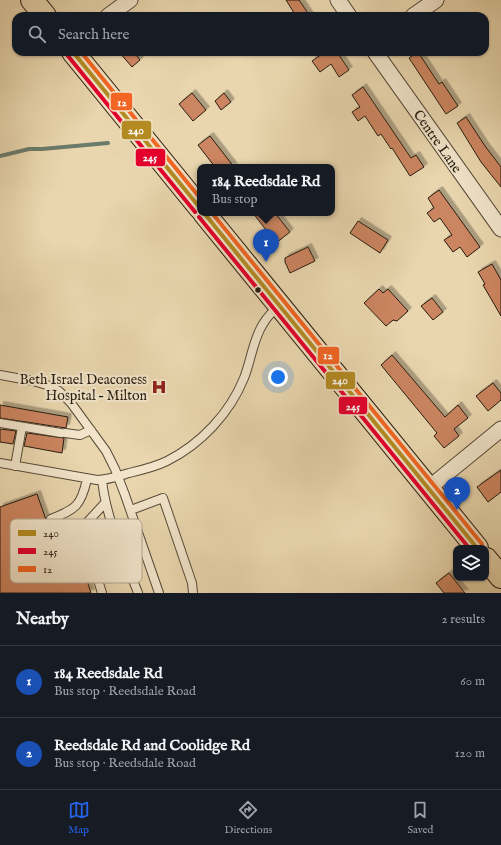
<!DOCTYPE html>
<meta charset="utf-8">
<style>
:root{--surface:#171b24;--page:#20242c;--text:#f1f3f6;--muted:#9ea1a6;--line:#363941;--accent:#2563eb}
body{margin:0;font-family:"IM FELL English",serif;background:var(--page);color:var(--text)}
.controls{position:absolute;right:12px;bottom:12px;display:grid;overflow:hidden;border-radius:8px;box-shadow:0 1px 3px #0004}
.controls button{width:36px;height:36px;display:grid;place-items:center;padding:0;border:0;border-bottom:1px solid var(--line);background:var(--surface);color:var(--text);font:20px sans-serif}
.you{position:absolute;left:278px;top:377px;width:14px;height:14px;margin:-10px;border:3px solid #fff;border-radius:50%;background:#1a73e8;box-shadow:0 0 0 6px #1a73e833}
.badge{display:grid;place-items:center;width:26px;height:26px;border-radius:50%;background:var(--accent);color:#fff;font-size:13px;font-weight:700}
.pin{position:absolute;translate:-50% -33px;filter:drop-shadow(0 1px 2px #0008)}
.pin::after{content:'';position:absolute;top:21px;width:14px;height:12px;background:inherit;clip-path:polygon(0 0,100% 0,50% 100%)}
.popup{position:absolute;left:197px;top:164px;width:138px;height:52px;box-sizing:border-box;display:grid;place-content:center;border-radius:8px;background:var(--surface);filter:drop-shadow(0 1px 3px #0005);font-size:13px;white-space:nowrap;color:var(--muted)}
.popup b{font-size:15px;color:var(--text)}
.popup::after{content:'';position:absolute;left:50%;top:100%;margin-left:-8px;border:8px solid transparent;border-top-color:var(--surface)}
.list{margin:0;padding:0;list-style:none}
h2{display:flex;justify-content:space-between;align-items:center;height:52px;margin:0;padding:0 16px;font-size:17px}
h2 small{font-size:13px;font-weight:400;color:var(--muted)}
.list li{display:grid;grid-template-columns:26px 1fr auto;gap:12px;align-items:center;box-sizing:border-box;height:72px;padding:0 16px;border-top:1px solid var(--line)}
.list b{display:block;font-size:15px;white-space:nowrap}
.list p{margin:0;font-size:13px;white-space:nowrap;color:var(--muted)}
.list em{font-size:13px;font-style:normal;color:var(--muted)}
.icon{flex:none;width:22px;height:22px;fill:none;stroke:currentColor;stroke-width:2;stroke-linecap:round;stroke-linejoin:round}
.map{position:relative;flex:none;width:501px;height:593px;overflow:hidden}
.search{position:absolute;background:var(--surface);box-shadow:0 1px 3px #0004;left:12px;right:12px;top:12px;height:44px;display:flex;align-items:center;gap:10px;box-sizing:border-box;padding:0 14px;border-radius:12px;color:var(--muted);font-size:15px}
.sheet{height:196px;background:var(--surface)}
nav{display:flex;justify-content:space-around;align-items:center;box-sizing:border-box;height:56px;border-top:1px solid var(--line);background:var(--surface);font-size:11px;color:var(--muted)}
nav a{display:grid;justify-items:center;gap:2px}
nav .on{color:var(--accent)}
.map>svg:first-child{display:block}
</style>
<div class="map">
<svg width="501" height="593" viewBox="0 0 501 593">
<defs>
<filter id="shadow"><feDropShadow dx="3.5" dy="-3.5" stdDeviation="0" flood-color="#0004"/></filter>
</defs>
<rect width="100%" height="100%" fill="#e9d6ae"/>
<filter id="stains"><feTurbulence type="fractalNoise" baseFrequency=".005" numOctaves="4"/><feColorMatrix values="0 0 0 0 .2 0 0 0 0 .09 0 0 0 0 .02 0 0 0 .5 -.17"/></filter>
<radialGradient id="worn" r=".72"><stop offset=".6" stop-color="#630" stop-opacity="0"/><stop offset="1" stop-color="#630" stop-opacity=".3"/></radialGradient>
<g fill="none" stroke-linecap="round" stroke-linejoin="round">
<path stroke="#6b7b6a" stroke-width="4" d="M0 156 29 149H42L108 143"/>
</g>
<path fill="#cb8560" stroke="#261c10" filter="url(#shadow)" d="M286 0H299L310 16H296Z
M119 52H134L140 60 132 67Z
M325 52H337L349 70 339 77 331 64 320 72 312 61Z
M418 52 439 84 442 82 458 106 446 114 409 58Z
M363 87 411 158 416 155 424 167 410 176 392 148 391 149 381 134 378 136 365 116 358 121 352 112 360 107 352 95Z
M192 93 206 110 193 121 179 104Z
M224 93 231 102 221 110 215 101Z
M466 117 485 146 501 167V187L481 162 457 123Z
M210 136 234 167H215L198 145Z
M439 190 480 247 467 257 460 247 453 252 444 240 452 235 440 218 434 222 427 213 434 208 428 198Z
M253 213H275L290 232 276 243Z
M358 221 388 240 380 253 350 233Z
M308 247 315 261 290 273 285 262V258Z
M492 264 501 280V316L483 285 485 284 478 272Z
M379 289 383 293 388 289 408 311 397 321 393 320 386 326 364 303Z
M432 298 443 312 433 320 421 306Z
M392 355 445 417 458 405 468 418 454 429 459 436 444 448 434 436 437 433 381 365Z
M493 383 501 393V400L488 411 476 396Z
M0 405 68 417 66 428 0 418Z
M0 429 16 431 13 444 0 442Z
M27 433 64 438 62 453 24 446Z
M501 470V492L488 502 477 487Z
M37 494 64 571 82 565 91 593H0V507Z
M449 573 465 593H444L436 583Z"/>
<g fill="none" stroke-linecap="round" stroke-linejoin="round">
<g stroke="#574a38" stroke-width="10">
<path id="service" d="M0 375 33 381 50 386 59 391 71 403 106 451 115 469 125 495 159 593
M0 423 61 433
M65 433 80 435 91 430
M0 463 97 480C108 480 119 476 129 473 142 470 155 467 167 461 201 444 230 413 244 378 251 361 253 339 263 324 267 317 273 311 279 306
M15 466 22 427
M102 480C106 519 124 556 138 593
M105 503 81 529 80 535 83 543 89 551 127 565
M131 510 163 498 192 583 193 593
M51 519C76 509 81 506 87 479
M98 580 102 593"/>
</g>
<g stroke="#574a38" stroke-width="17">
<path id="minor" d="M338 0 349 16
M108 16 130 0
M413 16 436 0
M375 52 501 229
M429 488 501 429"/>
</g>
<g stroke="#261c10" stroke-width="24">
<path id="primary" d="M32 0 45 16
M73 52 200 208
M204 213 477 548
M486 559 501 577"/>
</g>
<use href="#service" stroke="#f1e4ca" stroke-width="8"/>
<use href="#minor" stroke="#f1e4ca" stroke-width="15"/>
<use href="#primary" stroke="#e9d6ae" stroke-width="22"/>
<g stroke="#f1e4ca" stroke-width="7">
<path id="bus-1" d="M73 52 200 208
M204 213 477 548"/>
</g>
<g stroke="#f1e4ca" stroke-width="7">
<path id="bus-2" d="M68 56 195 212
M199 217 469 548"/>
</g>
<g stroke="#f1e4ca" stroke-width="7">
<path id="bus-3" d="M81 52 200 198
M212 213 482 544"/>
</g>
<use href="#bus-1" stroke="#b38b22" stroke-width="4"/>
<use href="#bus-2" stroke="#e4002b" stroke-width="4"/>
<use href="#bus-3" stroke="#f26522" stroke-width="4"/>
</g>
<defs>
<g id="hospital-bare" transform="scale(1.2)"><path d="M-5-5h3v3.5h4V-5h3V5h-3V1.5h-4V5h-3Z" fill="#8f2418" stroke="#f1e4ca" stroke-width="2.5" paint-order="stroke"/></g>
</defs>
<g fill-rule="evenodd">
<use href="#hospital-bare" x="159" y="387"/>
</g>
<circle fill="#261c10" stroke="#f1e4ca" stroke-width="1.5" cx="258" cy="290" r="3.5"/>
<g text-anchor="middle" stroke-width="4" stroke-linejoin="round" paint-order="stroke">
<g font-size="14" fill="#261c10" stroke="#f1e4ca">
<text transform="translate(438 141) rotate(55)" y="5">Centre Lane</text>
</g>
<g font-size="14" fill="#261c10" stroke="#f1e4ca" text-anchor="end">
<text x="147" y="384">Beth Israel Deaconess<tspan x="147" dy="16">Hospital – Milton</tspan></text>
</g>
</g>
<rect x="10" y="519" width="132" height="64" rx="6" fill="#f1e4ca" stroke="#b4a892" stroke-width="1"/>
<rect x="18" y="530" width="18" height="6" fill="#b38b22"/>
<rect x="18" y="548" width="18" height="6" fill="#e4002b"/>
<rect x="18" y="566" width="18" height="6" fill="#f26522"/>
<g font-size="11" fill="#261c10">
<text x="43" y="537">240</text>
<text x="43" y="555">245</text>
<text x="43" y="573">12</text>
</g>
<g stroke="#f1e4ca" stroke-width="1.5">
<rect x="110" y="92" width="23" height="19" rx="4" fill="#f26522"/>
<rect x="121" y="120" width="31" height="20" rx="4" fill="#b38b22"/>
<rect x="135" y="148" width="31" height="19" rx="4" fill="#e4002b"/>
<rect x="317" y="346" width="23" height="19" rx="4" fill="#f26522"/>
<rect x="325" y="371" width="31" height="19" rx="4" fill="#b38b22"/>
<rect x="338" y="396" width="30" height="19" rx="4" fill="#e4002b"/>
</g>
<g font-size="11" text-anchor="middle" font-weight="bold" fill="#fff">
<text x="122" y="106">12</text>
<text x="136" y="134">240</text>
<text x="150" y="161">245</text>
<text x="328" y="359">12</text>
<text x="340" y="384">240</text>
<text x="353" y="410">245</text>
</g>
<rect width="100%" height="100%" filter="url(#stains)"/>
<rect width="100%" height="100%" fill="url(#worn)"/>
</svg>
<div class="controls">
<button><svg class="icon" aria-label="layers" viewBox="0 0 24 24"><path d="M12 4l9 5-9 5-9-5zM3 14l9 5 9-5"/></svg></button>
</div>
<div class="you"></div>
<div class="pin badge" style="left:266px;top:262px;background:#1a4fb4">1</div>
<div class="popup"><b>184 Reedsdale Rd</b>Bus stop</div>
<div class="pin badge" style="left:457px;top:510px;background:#1a4fb4">2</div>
<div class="search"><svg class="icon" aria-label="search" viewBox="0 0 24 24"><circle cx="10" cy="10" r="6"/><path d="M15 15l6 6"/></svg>Search here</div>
</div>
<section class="sheet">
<h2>Nearby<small>2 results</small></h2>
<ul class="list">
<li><span class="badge" style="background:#1a4fb4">1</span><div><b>184 Reedsdale Rd</b><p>Bus stop · Reedsdale Road</p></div><em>60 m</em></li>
<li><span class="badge" style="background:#1a4fb4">2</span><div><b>Reedsdale Rd and Coolidge Rd</b><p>Bus stop · Reedsdale Road</p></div><em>120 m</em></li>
</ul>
</section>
<nav>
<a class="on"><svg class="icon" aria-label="map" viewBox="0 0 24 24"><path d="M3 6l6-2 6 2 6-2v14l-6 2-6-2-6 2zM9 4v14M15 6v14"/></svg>Map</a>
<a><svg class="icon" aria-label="directions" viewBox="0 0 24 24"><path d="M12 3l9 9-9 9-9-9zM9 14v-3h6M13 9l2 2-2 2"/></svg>Directions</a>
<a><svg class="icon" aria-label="saved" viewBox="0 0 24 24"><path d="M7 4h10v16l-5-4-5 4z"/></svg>Saved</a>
</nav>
